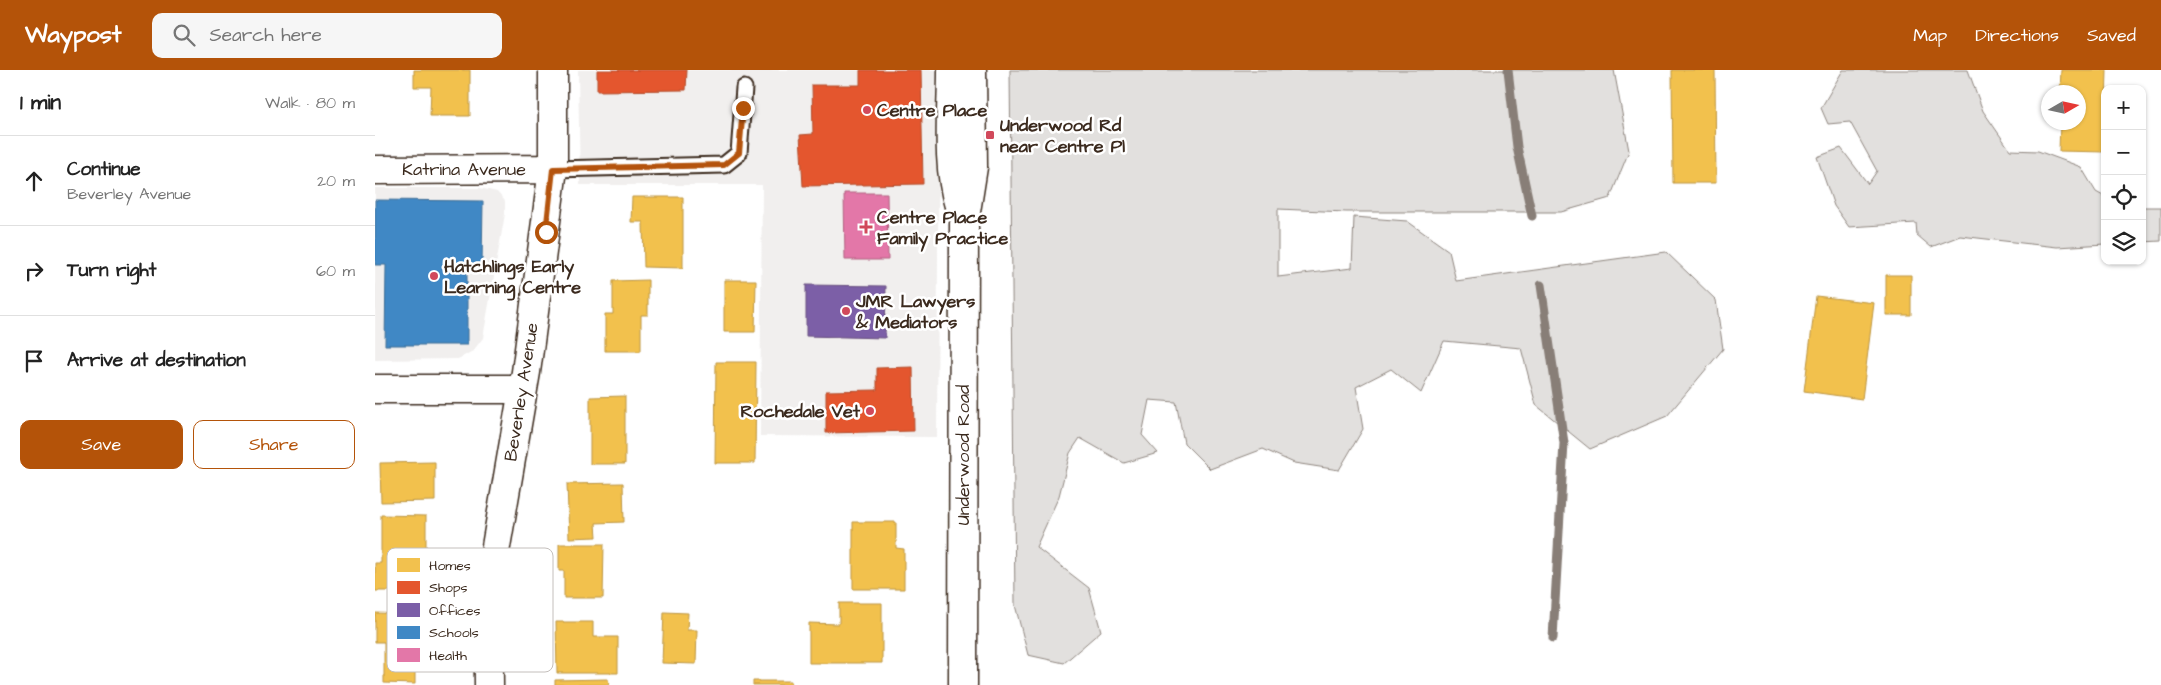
<!DOCTYPE html>
<meta charset="utf-8">
<style>
:root{--surface:#fff;--page:#f6f6f6;--text:#222;--muted:#767676;--line:#e0e0e0;--accent:#b45309}
body{margin:0;font-family:"Architects Daughter",sans-serif;background:var(--page);color:var(--text)}
.controls{position:absolute;right:15px;top:15px;display:grid;overflow:hidden;border-radius:10px;box-shadow:0 1px 4px #0004}
.controls button{width:45px;height:45px;display:grid;place-items:center;padding:0;border:0;border-bottom:1px solid var(--line);background:var(--surface);color:var(--text);font:25px sans-serif}
.compass{position:absolute;left:1666px;top:15px;width:45px;height:45px;border-radius:50%;background:var(--surface);box-shadow:0 1px 4px #0004;rotate:81deg}
.stop{position:absolute;width:15px;height:15px;margin:-11px;border:4px solid #b45309;border-radius:50%;background:#fff}
.stop.end{background:#b45309;border-color:#fff;box-shadow:0 1px 5px #0008}
.list{margin:0;padding:0;list-style:none}
h2{display:flex;justify-content:space-between;align-items:center;height:65px;margin:0;padding:0 20px;font-size:21px}
h2 small{font-size:16px;font-weight:400;color:var(--muted)}
.list li{display:grid;grid-template-columns:32px 1fr auto;gap:15px;align-items:center;box-sizing:border-box;height:90px;padding:0 20px;border-top:1px solid var(--line)}
.list b{display:block;font-size:19px;white-space:nowrap}
.list p{margin:0;font-size:16px;white-space:nowrap;color:var(--muted)}
.list em{font-size:16px;font-style:normal;color:var(--muted)}
.actions{display:flex;gap:10px;padding:15px 20px}
.actions a{flex:1;padding:11px 0;border:1px solid var(--accent);border-radius:10px;text-align:center;font-size:18px;color:var(--accent)}
.actions .main{background:var(--accent);color:#fff}
.icon{flex:none;width:28px;height:28px;fill:none;stroke:currentColor;stroke-width:2;stroke-linecap:round;stroke-linejoin:round}
.map{position:relative;flex:none;width:1786px;height:615px;overflow:hidden}
header{display:flex;align-items:center;gap:30px;box-sizing:border-box;height:70px;padding:0 25px;background:var(--accent);color:#fff}
header strong{font-size:24px}
nav{display:flex;gap:28px;margin-inline-start:auto;font-size:18px}
.search{width:350px;height:45px;background:var(--page);display:flex;align-items:center;gap:12px;box-sizing:border-box;padding:0 18px;border-radius:10px;color:var(--muted);font-size:19px}
main{display:flex}
aside{flex:1;background:var(--surface)}
.map>svg:first-child{display:block}
</style>
<header>
<strong>Waypost</strong>
<div class="search"><svg class="icon" aria-label="search" viewBox="0 0 24 24"><circle cx="10" cy="10" r="6"/><path d="M15 15l6 6"/></svg>Search here</div>
<nav><a>Map</a><a>Directions</a><a>Saved</a></nav>
</header>
<main>
<aside>
<h2>1 min<small>Walk · 80 m</small></h2>
<ul class="list">
<li><svg class="icon" aria-label="ahead" viewBox="0 0 24 24"><path d="M12 20V5M6 11l6-6 6 6"/></svg><div><b>Continue</b><p>Beverley Avenue</p></div><em>20 m</em></li>
<li><svg class="icon" aria-label="right" viewBox="0 0 24 24"><path d="M7 20v-9h11M14 6l5 5-5 5"/></svg><div><b>Turn right</b></div><em>60 m</em></li>
<li><svg class="icon" aria-label="arrive" viewBox="0 0 24 24"><path d="M6 21V4h12l-3 4 3 4H6"/></svg><div><b>Arrive at destination</b></div></li>
</ul>
<div class="actions"><a class="main">Save</a><a>Share</a></div>
</aside>
<div class="map">
<svg width="1786" height="615" viewBox="0 0 1786 615">
<rect width="100%" height="100%" fill="#fff"/>
<filter id="ink" filterUnits="userSpaceOnUse"><feTurbulence type="fractalNoise" baseFrequency=".02" numOctaves="2"/><feDisplacementMap in="SourceGraphic" scale="10" xChannelSelector="R" yChannelSelector="G"/><feConvolveMatrix kernelMatrix="1 2 1 2 8 2 1 2 1" color-interpolation-filters="sRGB"/></filter>
<g filter="url(#ink)">
<path fill="#f1efee" d="M203 0H564L562 367 385 366 387 115H205Z
M0 118H105L122 122 130 131V144L108 268 98 281 83 289 0 290Z"/>
<path fill="#e2e0de" stroke="#8e857e" d="M635 0H1239L1254 81 1235 128 1186 142H971L903 139V207L977 198 979 147 1032 151 1074 181 1081 211 1291 182 1341 230 1348 279 1292 346 1215 379 1161 335 1146 278 1069 271 1046 323 1016 299 981 317 988 359 964 400 919 393 888 379 835 399 809 373 801 332 774 330 767 365 783 383 749 393 705 368 695 383 684 426 661 477 714 518 726 561 689 593 653 585 640 535Z
M1468 0H1593L1608 41 1635 80 1663 81 1706 97 1721 122 1730 127V174L1682 177 1585 166 1556 177 1542 165 1541 153 1474 157 1459 136 1442 87 1466 78 1493 114 1502 101 1475 52 1453 54 1446 38Z
M1767 137H1786V171L1767 172Z"/>
<path fill="#f2c14e" stroke="#bb9440" d="M39 0H95V46H55L56 17H39Z
M1297 0H1340L1341 113H1298Z
M1686 0H1732L1730 82 1684 81 1685 52H1704V22H1685Z
M257 127H308V198L269 197 268 152H256Z
M1511 205H1536V245H1511Z
M273 210V245H266V281H230V244H238V211Z
M349 210H381L380 262H349Z
M1441 226 1499 233 1487 329 1429 321Z
M341 292H381L380 393H340Z
M250 326V394H215V327Z
M60 392V431L6 432 5 393Z
M248 413 249 452 221 453 222 467 194 468 192 414Z
M6 445 51 446V521H0V493H6Z
M478 452H521V478L529 479V519H478Z
M184 474H229L228 528H189V501H184Z
M464 533H507V593H434V553L464 554Z
M289 542 313 543 312 560H322L321 594 287 593Z
M0 543 42 544V562H52L51 598H40V614L9 613V572H0Z
M181 552H218V567H243V603H182Z
M233 609 234 615H180V610Z
M378 611H416V615H378Z"/>
<path fill="#e4572e" stroke="#b14a29" d="M222 0H312L311 20 222 21Z
M485 0H546L548 114 428 116 425 65 438 64 437 15H485Z
M538 297 539 361 451 363V321L502 320V298Z"/>
<path fill="#7b5ea7" stroke="#684e7e" d="M431 215 511 216 510 268 431 266Z"/>
<path fill="#3f88c5" stroke="#3e6c93" d="M0 130 108 131 107 195H92V275H10L11 195H0Z"/>
<path fill="#e377a8" stroke="#b1607f" d="M469 123H512L513 190H470Z"/>
<g fill="none" stroke-linecap="round" stroke-linejoin="round">
<path stroke="#887e77" stroke-width="9" d="M1133 0 1142 77 1157 146
M1166 215 1189 373 1178 568"/>
<g stroke="#3b2a1e" stroke-width="19">
<path id="service" d="M178 99 349 95 364 83 369 18"/>
</g>
<g stroke="#3b2a1e" stroke-width="31">
<path id="minor" d="M0 100 178 99
M0 319H147
M114 615 113 523 151 302 178 99V0"/>
</g>
<g stroke="#3b2a1e" stroke-width="31">
<path id="secondary" d="M577 0C577 44 571 93 584 136
M588 615 589 154 598 97 597 0"/>
</g>
<use href="#service" stroke="#fff" stroke-width="15"/>
<use href="#minor" stroke="#fff" stroke-width="28"/>
<use href="#secondary" stroke="#fff" stroke-width="28"/>
</g>
</g>
<g fill="none" stroke-linecap="round" stroke-linejoin="round" filter="url(#ink)">
<path stroke="#b45309" stroke-width="6" d="M171 162 178 99 349 95 364 83 368 38"/>
</g>
<g fill="#d1495b" stroke="#fff" stroke-width="2">
<circle cx="492" cy="40" r="5"/>
<rect x="610" y="60" width="10" height="10" rx="2.5"/>
<path d="M488.5 149.5h5v5h5v5h-5v5h-5v-5h-5v-5h5z"/>
<circle cx="59" cy="206" r="5"/>
<circle cx="471" cy="241" r="5"/>
<circle cx="495" cy="341" r="5"/>
</g>
<g text-anchor="middle" stroke-width="5" stroke-linejoin="round" paint-order="stroke">
<g font-size="18" font-weight="bold" fill="#3b2a1e" stroke="#fff" text-anchor="start">
<text x="502" y="46">Centre Place</text>
<text x="625" y="61">Underwood Rd<tspan x="625" dy="21">near Centre Pl</tspan></text>
<text x="502" y="153">Centre Place<tspan x="502" dy="21">Family Practice</tspan></text>
<text x="69" y="202">Hatchlings Early<tspan x="69" dy="21">Learning Centre</tspan></text>
<text x="481" y="237">JMR Lawyers<tspan x="481" dy="21">&amp; Mediators</tspan></text>
<text x="485" y="347" text-anchor="end">Rochedale Vet</text>
</g>
<g font-size="18" fill="#3b2a1e" stroke="#fff">
<text x="89" y="105">Katrina Avenue</text>
<text transform="translate(146 322) rotate(-81)" y="6">Beverley Avenue</text>
<text transform="translate(588 385) rotate(-90)" y="6">Underwood Road</text>
</g>
</g>
<rect x="12" y="478" width="166" height="124" rx="8" fill="#fff" stroke="#c4bfbc" stroke-width="1"/>
<rect x="22" y="488" width="23" height="14" fill="#f2c14e"/>
<rect x="22" y="511" width="23" height="13" fill="#e4572e"/>
<rect x="22" y="533" width="23" height="14" fill="#7b5ea7"/>
<rect x="22" y="556" width="23" height="13" fill="#3f88c5"/>
<rect x="22" y="578" width="23" height="14" fill="#e377a8"/>
<g font-size="14" fill="#3b2a1e">
<text x="54" y="500">Homes</text>
<text x="54" y="522">Shops</text>
<text x="54" y="545">Offices</text>
<text x="54" y="567">Schools</text>
<text x="54" y="590">Health</text>
</g>
</svg>
<div class="controls">
<button>+</button>
<button>−</button>
<button><svg class="icon" aria-label="locate" viewBox="0 0 24 24"><circle cx="12" cy="12" r="6"/><path d="M12 2v4M12 18v4M2 12h4M18 12h4"/></svg></button>
<button><svg class="icon" aria-label="layers" viewBox="0 0 24 24"><path d="M12 4l9 5-9 5-9-5zM3 14l9 5 9-5"/></svg></button>
</div>
<svg class="compass" viewBox="-18 -18 36 36"><path d="M0-13l5 13h-10z" fill="#e53935"/><path d="M0 13l5-13h-10z" fill="#767676"/></svg>
<div class="stop" style="left:171px;top:162px"></div>
<div class="stop end" style="left:368px;top:38px"></div>
</div>
</main>
